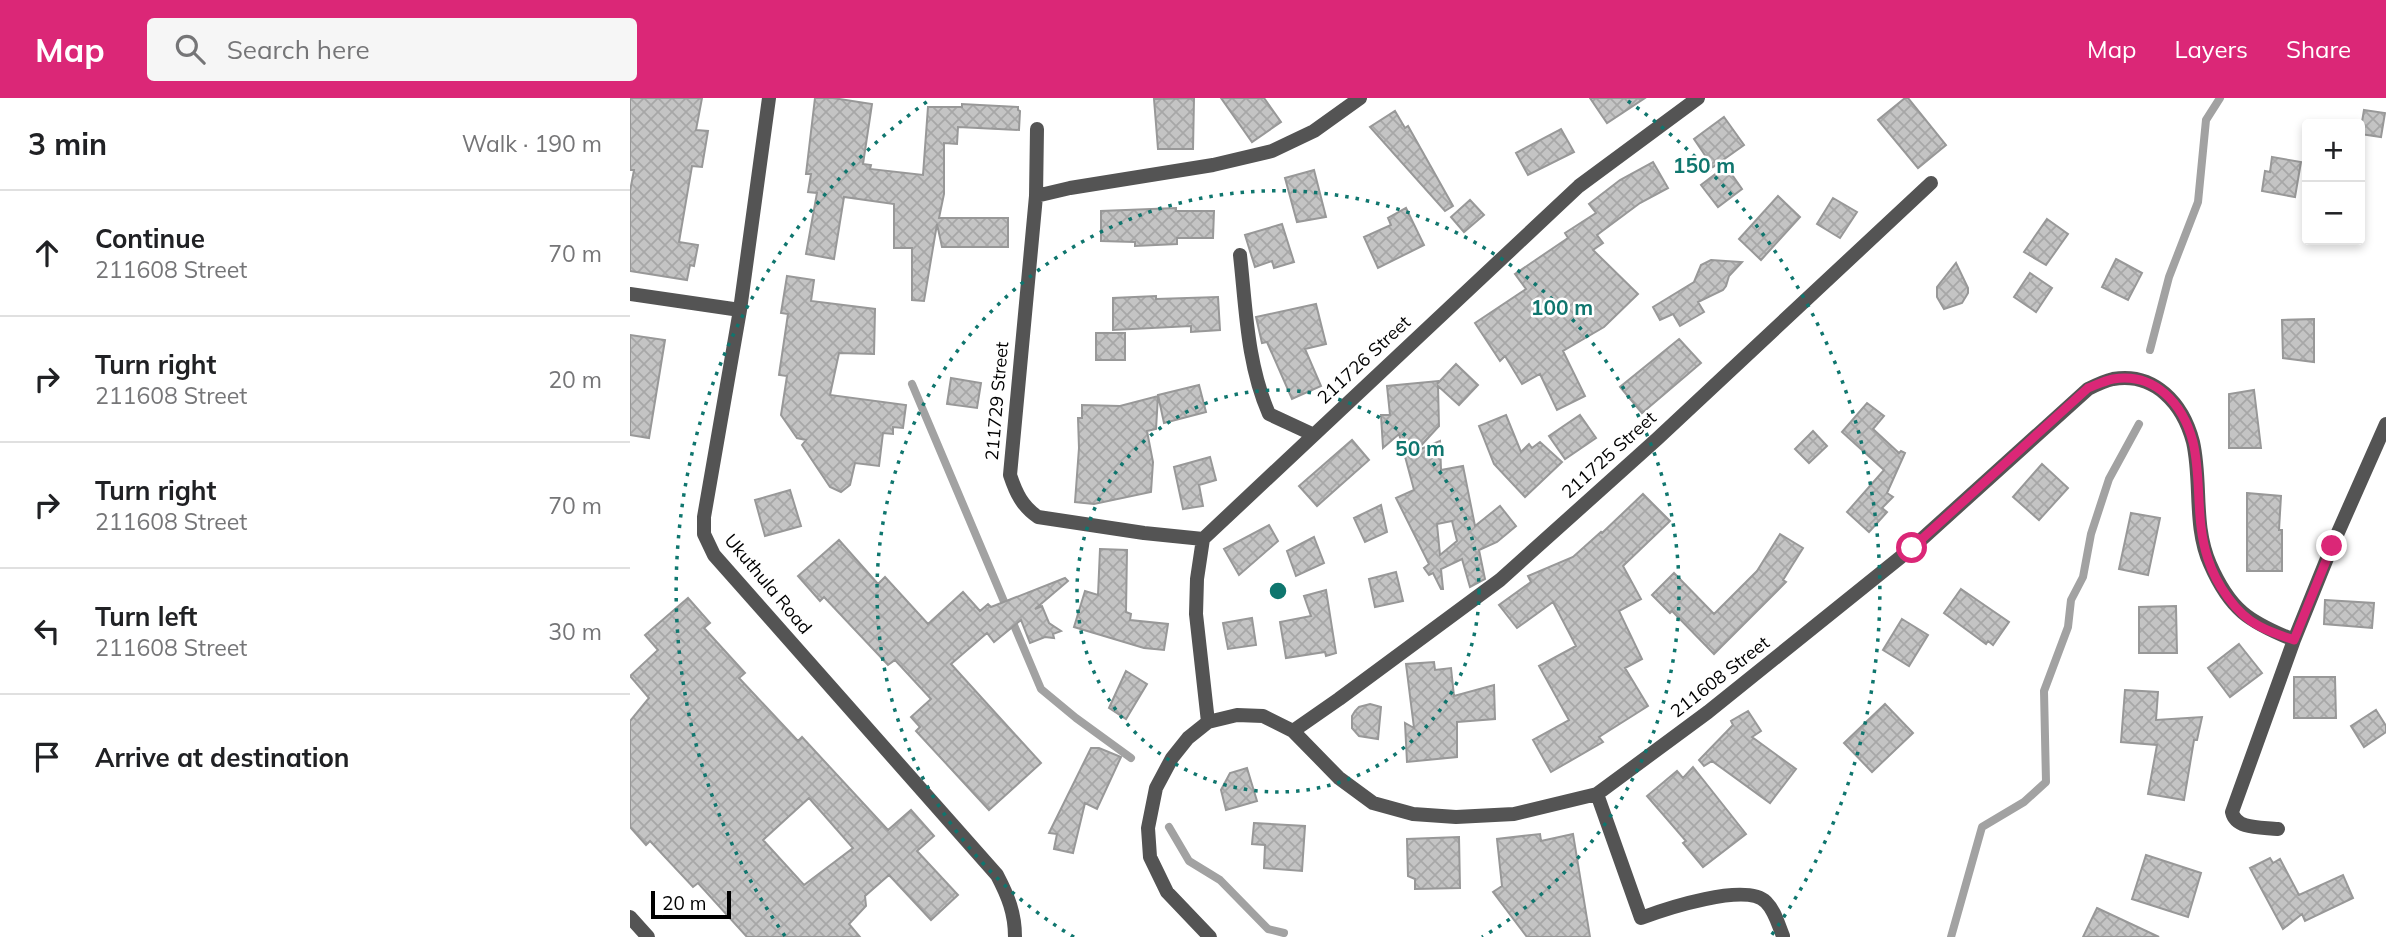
<!DOCTYPE html>
<meta charset="utf-8">
<style>
:root{--surface:#fff;--page:#f6f6f6;--text:#202124;--muted:#757577;--line:#e0e0e0;--accent:#db2777}
body{margin:0;font-family:Mulish,sans-serif;background:var(--page);color:var(--text)}
.controls{position:absolute;right:21px;top:21px;display:grid;overflow:hidden;border-radius:7px;box-shadow:0 4px 10px #0003}
.controls button{width:63px;height:63px;display:grid;place-items:center;padding:0;border:0;border-bottom:2px solid var(--line);background:var(--surface);color:var(--text);font:35px sans-serif}
.scale{position:absolute;left:21px;bottom:18px;width:80px;box-sizing:border-box;padding-left:7px;border:4px solid #000;border-top:0;font-size:19px;line-height:24px;white-space:nowrap;color:#000;-webkit-text-stroke:5px #fff;paint-order:stroke}
.stop{position:absolute;width:21px;height:21px;margin:-16px;border:5px solid #db2777;border-radius:50%;background:#fff}
.stop.end{background:#db2777;border-color:#fff;box-shadow:0 2px 7px #0008}
.list{margin:0;padding:0;list-style:none}
h2{display:flex;justify-content:space-between;align-items:center;height:91px;margin:0;padding:0 28px;font-size:30px}
h2 small{font-size:23px;font-weight:400;color:var(--muted)}
.list li{display:grid;grid-template-columns:46px 1fr auto;gap:21px;align-items:center;box-sizing:border-box;height:126px;padding:0 28px;border-top:2px solid var(--line)}
.list b{display:block;font-size:26px;white-space:nowrap}
.list p{margin:0;font-size:23px;white-space:nowrap;color:var(--muted)}
.list em{font-size:23px;font-style:normal;color:var(--muted)}
.icon{flex:none;width:38px;height:38px;fill:none;stroke:currentColor;stroke-width:2;stroke-linecap:round;stroke-linejoin:round}
.map{position:relative;flex:none;width:1756px;height:839px;overflow:hidden}
header{display:flex;align-items:center;gap:42px;box-sizing:border-box;height:98px;padding:0 35px;background:var(--accent);color:#fff}
header strong{font-size:33px}
nav{display:flex;gap:38px;margin-inline-start:auto;font-size:24px}
.search{width:490px;height:63px;background:var(--page);display:flex;align-items:center;gap:18px;box-sizing:border-box;padding:0 24px;border-radius:7px;color:var(--muted);font-size:26px}
main{display:flex}
aside{flex:1;background:var(--surface)}
.map>svg:first-child{display:block}
</style>
<header>
<strong>Map</strong>
<div class="search"><svg class="icon" aria-label="search" viewBox="0 0 24 24"><circle cx="10" cy="10" r="6"/><path d="M15 15l6 6"/></svg>Search here</div>
<nav><a>Map</a><a>Layers</a><a>Share</a></nav>
</header>
<main>
<aside>
<h2>3 min<small>Walk · 190 m</small></h2>
<ul class="list">
<li><svg class="icon" aria-label="ahead" viewBox="0 0 24 24"><path d="M12 20V5M6 11l6-6 6 6"/></svg><div><b>Continue</b><p>211608 Street</p></div><em>70 m</em></li>
<li><svg class="icon" aria-label="right" viewBox="0 0 24 24"><path d="M7 20v-9h11M14 6l5 5-5 5"/></svg><div><b>Turn right</b><p>211608 Street</p></div><em>20 m</em></li>
<li><svg class="icon" aria-label="right" viewBox="0 0 24 24"><path d="M7 20v-9h11M14 6l5 5-5 5"/></svg><div><b>Turn right</b><p>211608 Street</p></div><em>70 m</em></li>
<li><svg class="icon" aria-label="left" viewBox="0 0 24 24"><path d="M17 20v-9H6M10 6l-5 5 5 5"/></svg><div><b>Turn left</b><p>211608 Street</p></div><em>30 m</em></li>
<li><svg class="icon" aria-label="arrive" viewBox="0 0 24 24"><path d="M6 21V4h12l-3 4 3 4H6"/></svg><div><b>Arrive at destination</b></div></li>
</ul>
</aside>
<div class="map">
<svg width="1756" height="839" viewBox="0 0 1756 839">
<defs>
<pattern id="building-cross-hatch" width="8" height="8" patternUnits="userSpaceOnUse" patternTransform="scale(1.75)"><rect width="8" height="8" fill="#c4c4c4"/><path d="M0 0l8 8M0 8l8-8" fill="none" stroke="#a7a7a7"/></pattern>
</defs>
<rect width="100%" height="100%" fill="#fff"/>
<g fill="none" stroke-linecap="round" stroke-linejoin="round">
<path stroke="#a2a2a2" stroke-width="8" d="M1520 252 1539 179 1568 104 1576 22 1590 0
M282 286 411 591 446 620 501 660
M539 729 559 763 590 782 638 831 654 835
M1321 839 1352 729 1394 704 1416 684 1414 593 1438 529 1441 502 1453 479 1461 436 1479 381 1509 326"/>
</g>
<path fill="url(#building-cross-hatch)" stroke="#989898" stroke-width="2" fill-rule="evenodd" d="M0 0H72L66 32 78 33 72 69 62 68 49 144 68 147 64 168 60 167 57 182 0 173V93L4 72H0Z
M185 0H203L242 6 233 66 241 67 240 71 293 77 298 9H332V6L388 9V12L390 13 389 32 328 29 327 46 314 45V96L309 120H378V149H312L307 126 294 203 282 202V150H264V106L214 99 204 161 176 156 187 95 178 94 181 76H176Z
M564 0 563 51H528L524 1Z
M591 0H634L651 24 622 44Z
M960 0H1015L977 25Z
M1275 0H1278L1316 47 1288 70 1248 22Z
M1734 12 1755 15 1751 39 1730 36Z
M765 13 775 30 778 28 823 108 815 113 740 29Z
M1094 19 1114 47 1083 69 1064 41Z
M931 31 944 54 898 77 886 55Z
M1642 59 1671 64 1665 99 1632 93 1635 73 1640 74Z
M1023 64 1038 90 1010 105 967 137 973 145 963 152 1008 196 974 229 933 253 955 298 927 312 910 276 892 286 875 258 870 263 845 225 896 191 885 176 938 140 935 135 966 115 959 106 990 82Z
M1096 68 1112 91 1088 109 1071 87Z
M684 72 696 119 667 124 655 80Z
M1148 98 1170 119 1131 162 1109 141Z
M1203 100 1227 114 1210 140 1187 126Z
M840 102 854 117 834 134 821 119Z
M546 110V113H584L583 140H547V146L505 148V144L471 143V113Z
M776 110 794 147 748 170 734 139 761 127 758 120Z
M1417 121 1438 136 1416 167 1394 154Z
M652 126 664 164 644 170 642 163 625 169 615 137Z
M1486 161 1512 175 1498 202 1472 189Z
M1081 162 1112 164 1099 178 1096 188 1093 192 1068 204 1074 214 1050 228 1043 216 1030 222 1023 209 1064 184 1071 167Z
M1326 165 1338 190V195L1332 205 1314 211 1307 199V189Z
M1400 175 1422 190 1406 214 1384 199Z
M157 178 184 182 181 203 245 211 244 256 209 255 200 297 276 307 273 330 263 329V336L253 335 249 368 225 365 220 387 211 394 200 389 172 347 176 342 167 340 151 317 157 278 149 277 158 216 151 215Z
M526 198V201L588 199 590 232 561 234V228L483 232V200Z
M686 206 696 246 675 251 691 288 662 301 637 244 632 245 626 219Z
M1684 221V264L1653 260 1652 222Z
M466 235H495V262H466Z
M0 237 35 242 19 340 0 337Z
M1049 241 1071 265 1012 315 990 289Z
M826 266 848 287 829 307 808 288 809 328 786 353 810 343 811 372 833 368 845 428 870 408 886 428 867 444 849 452 855 481 840 489 832 461 811 471 813 491H811L803 475 799 477 794 470 799 466 766 400 784 392 769 336 753 350 751 317H760L757 288 808 283V285ZM822 423 827 443 810 457 807 426Z
M321 280 351 285 347 310 317 306Z
M569 287 576 314 534 325 528 297Z
M1624 292 1631 350H1599V296Z
M528 298 526 331 517 333 523 364 521 394 464 406 445 404 449 350 448 320H452V307L490 308Z
M1237 305 1254 318 1243 331 1269 355 1271 353 1275 355 1257 395 1263 399 1252 410 1257 414 1239 434 1217 414 1254 372 1212 334Z
M876 317 891 354 899 346 902 350 910 344 932 364 895 399 864 366 849 328Z
M950 317 966 340 935 361 919 338Z
M1183 333 1197 348 1179 365 1165 351Z
M722 342 739 362 687 408 669 388Z
M580 359 586 382 569 387 573 408 553 411 544 369Z
M1412 366 1438 390 1409 422 1383 399Z
M160 392 171 428 135 438 125 402Z
M1617 395 1651 398 1649 432H1652V473H1617Z
M1013 396 1040 423 993 468 1011 501 989 513 1012 561 995 570 1018 608 969 639 973 644 921 674 903 642 939 622 909 568 946 548 923 504 887 530 869 507 901 484 898 478 943 459 971 434 972 435Z
M751 407 757 434 735 444 724 420Z
M1501 415 1530 420 1518 477 1489 471Z
M639 427 648 443 609 477 594 451Z
M1150 436 1173 450 1153 482 1156 484 1084 556 1042 513 1040 515 1022 497 1044 475 1084 516 1127 473Z
M684 439 694 465 666 478 657 453Z
M209 442 248 486 255 479 298 526 333 494 350 513 358 506 361 509 435 480 438 483 405 511 412 508 419 525 431 533 423 536 424 540 415 539 400 545 391 522 364 544 357 535 321 566 411 665 359 712 286 633 290 629 281 619 301 601 265 562 258 567 194 499 190 503 168 478Z
M470 451 497 452 496 514 501 516 500 522 538 526 534 552 514 550 444 529 455 493 468 497Z
M766 474 773 503 745 509 739 481Z
M1331 491 1379 524 1363 547 1358 543 1356 546 1314 515Z
M696 492 706 555 696 558 695 554 656 560 650 524 681 518 674 498Z
M58 500 80 525 74 530 115 575 109 580 168 643 172 639 258 732 281 712 304 738 287 753 328 797 301 822 259 777 235 798 236 808 219 826 230 839H117L68 785 63 789 20 743 16 747 0 729V623L19 600 0 578 28 552 15 537ZM179 700 223 750 174 787 133 742Z
M1695 502 1744 505 1742 530 1694 526Z
M1546 508 1547 555H1509V509Z
M622 520 626 547 598 551 593 525Z
M1272 521 1298 537 1279 568 1253 552Z
M1609 546 1632 575 1600 599 1578 570Z
M804 564 805 572 821 570 824 598 864 587 865 621 827 624V659L777 664 775 625 784 630 776 566Z
M496 573 517 586 496 621 479 610Z
M1664 579H1705L1706 620H1664Z
M1495 592 1528 594 1526 622 1572 619 1567 642H1564L1554 702 1518 696 1527 647 1491 644Z
M740 606 751 609 748 641 729 638 722 630V618L725 613 729 609Z
M1255 606 1283 635 1242 674 1214 645Z
M1746 612 1756 628V634L1734 649 1721 628Z
M1118 613 1131 633 1122 639 1166 671 1140 705 1082 663 1074 668 1069 662 1103 627 1101 623Z
M461 650H469L491 659 467 711 455 705 443 755 424 751 427 736 419 735Z
M1063 669 1116 736 1073 769 1053 745 1056 743 1017 698 1047 673 1053 680Z
M617 670 627 703 596 712 591 692 600 675Z
M624 725 675 728 672 773 634 770 635 747 622 746Z
M910 736 911 743 943 736 960 839H897L863 794 872 788 867 741Z
M829 739 830 790 785 791V781L778 778 777 741Z
M1516 757 1571 775 1558 819 1502 801Z
M1640 760 1643 765 1650 761 1669 797 1713 777 1723 800 1675 823 1672 816 1653 831 1620 770Z
M1467 810 1529 839H1453Z"/>
<g fill="none" stroke-linecap="round" stroke-linejoin="round">
<path stroke="#545454" stroke-width="14" d="M139 0 110 212 74 419V436L84 457 367 777C378 798 385 815 385 839
M407 31 406 98 380 377C386 395 392 408 408 419L514 435 573 441
M406 98 440 90 583 67 642 53 684 33 730 0
M610 157C616 211 617 266 639 316L682 336
M0 196 110 212
M578 624 566 516 567 481 573 441 949 88 1068 0
M663 633 709 601 870 482 1027 341 1301 85
M967 696 1011 820C1035 811 1116 784 1136 804 1145 813 1148 826 1153 838
M1648 731C1632 729 1606 732 1602 714L1664 542 1702 448 1756 326
M0 819 18 839
M580 839 537 794 520 759 518 730 526 690 542 660 558 640 578 624 607 617 633 618 663 633 709 680 743 705 783 716 826 719 884 716 967 696 1078 614 1282 450 1458 291C1466 287 1474 283 1483 281 1525 274 1553 306 1563 344 1572 384 1563 428 1580 466 1600 512 1619 524 1664 542"/>
</g>
<g fill="none" stroke-linecap="round" stroke-linejoin="round">
<path stroke="#db2777" stroke-width="9" d="M1282 450 1458 290C1466 287 1474 283 1483 281 1525 274 1553 306 1563 344 1572 382 1565 423 1578 461 1586 486 1606 516 1629 528 1640 534 1652 538 1664 542L1702 448"/>
</g>
<g fill="none" stroke="#0f766e" stroke-width="3.5" stroke-dasharray="3.5 7">
<circle cx="648" cy="493" r="201"/>
<path d="M444 839A401 401 0 1 1 852 839"/>
<path d="M155 838A602 602 0 0 1 298 3M998 3A602 602 0 0 1 1141 838"/>
</g>
<g text-anchor="middle" stroke-width="5" stroke-linejoin="round" paint-order="stroke">
<g font-size="18" fill="#000" stroke="#fff">
<text transform="translate(734 262) rotate(-43)" y="6">211726 Street</text>
<text transform="translate(367 303) rotate(-85)" y="6">211729 Street</text>
<text transform="translate(979 357) rotate(-42)" y="6">211725 Street</text>
<text transform="translate(138 486) rotate(50)" y="6">Ukuthula Road</text>
<text transform="translate(1090 579) rotate(-38)" y="6">211608 Street</text>
</g>
</g>
<circle cx="648" cy="493" r="10" fill="#0f766e" stroke="#fff" stroke-width="3.5"/>
<g font-size="21" text-anchor="middle" font-weight="bold" fill="#0f766e" stroke="#fff" stroke-width="5" stroke-linejoin="round" paint-order="stroke">
<text x="1074" y="75">150 m</text>
<text x="932" y="217">100 m</text>
<text x="790" y="358">50 m</text>
</g>
</svg>
<div class="controls">
<button>+</button>
<button>−</button>
</div>
<div class="scale">20 m</div>
<div class="stop" style="left:1282px;top:450px"></div>
<div class="stop end" style="left:1702px;top:448px"></div>
</div>
</main>
